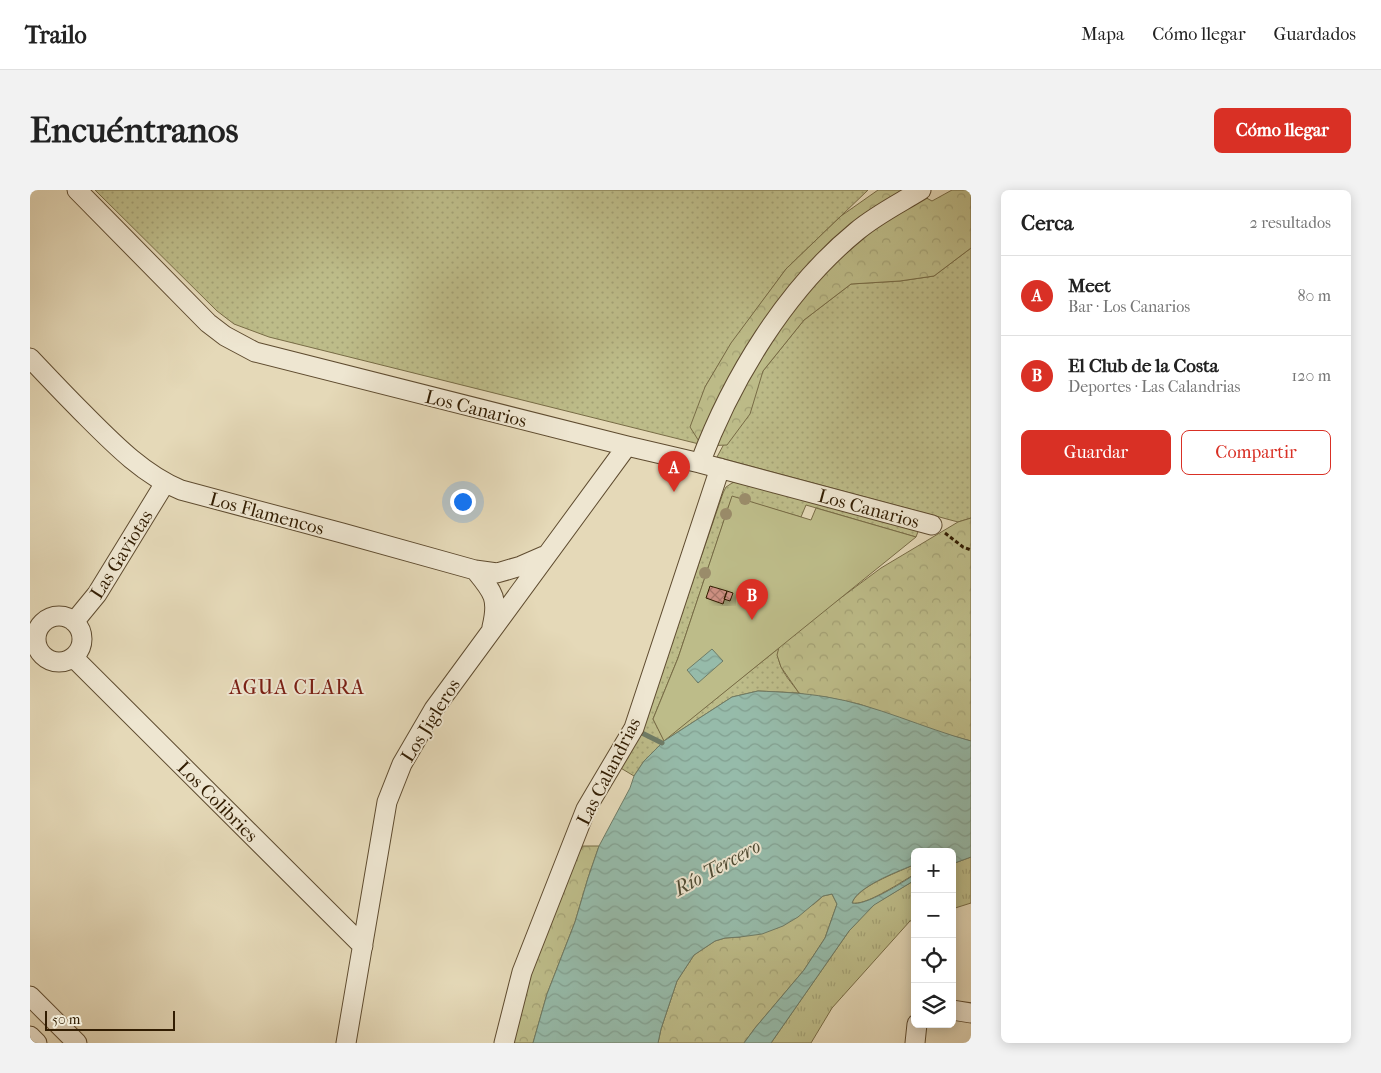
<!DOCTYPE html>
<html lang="es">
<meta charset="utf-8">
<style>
:root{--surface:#fff;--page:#f2f2f2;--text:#222;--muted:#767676;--line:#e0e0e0;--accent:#d93025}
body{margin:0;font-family:"IM FELL French Canon",serif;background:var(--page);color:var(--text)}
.controls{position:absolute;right:15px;bottom:15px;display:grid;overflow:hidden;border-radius:8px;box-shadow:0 2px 12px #0003}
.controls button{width:45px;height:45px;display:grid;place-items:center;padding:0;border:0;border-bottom:1px solid var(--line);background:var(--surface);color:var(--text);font:25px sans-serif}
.scale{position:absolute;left:15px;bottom:12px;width:130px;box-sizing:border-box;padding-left:5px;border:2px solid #321d02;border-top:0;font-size:14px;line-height:18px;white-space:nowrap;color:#321d02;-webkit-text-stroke:4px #eee6d1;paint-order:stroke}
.you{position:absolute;left:432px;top:311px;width:18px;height:18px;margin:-12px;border:4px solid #fff;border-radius:50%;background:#1a73e8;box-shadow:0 0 0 8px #1a73e833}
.badge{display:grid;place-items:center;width:32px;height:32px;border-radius:50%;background:var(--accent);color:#fff;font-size:16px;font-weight:700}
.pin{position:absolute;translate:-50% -41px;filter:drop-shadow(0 1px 2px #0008)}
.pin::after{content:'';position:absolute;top:26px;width:18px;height:15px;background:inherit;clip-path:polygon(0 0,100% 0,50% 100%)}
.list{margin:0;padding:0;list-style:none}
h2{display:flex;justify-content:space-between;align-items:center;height:65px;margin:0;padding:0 20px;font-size:21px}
h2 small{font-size:16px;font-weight:400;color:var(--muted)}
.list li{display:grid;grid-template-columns:32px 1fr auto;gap:15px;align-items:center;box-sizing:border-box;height:80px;padding:0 20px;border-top:1px solid var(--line)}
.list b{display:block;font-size:19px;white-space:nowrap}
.list p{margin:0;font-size:16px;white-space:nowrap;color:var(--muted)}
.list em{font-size:16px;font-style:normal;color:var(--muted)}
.actions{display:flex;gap:10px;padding:15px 20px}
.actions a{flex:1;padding:11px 0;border:1px solid var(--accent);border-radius:8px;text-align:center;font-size:18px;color:var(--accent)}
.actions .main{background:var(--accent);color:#fff}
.icon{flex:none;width:28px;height:28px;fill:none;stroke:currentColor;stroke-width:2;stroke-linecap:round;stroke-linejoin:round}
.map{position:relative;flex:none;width:941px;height:853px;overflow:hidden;border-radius:8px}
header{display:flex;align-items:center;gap:30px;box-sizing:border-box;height:70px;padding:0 25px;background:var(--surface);border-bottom:1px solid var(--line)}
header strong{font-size:24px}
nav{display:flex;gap:28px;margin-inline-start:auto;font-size:18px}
.intro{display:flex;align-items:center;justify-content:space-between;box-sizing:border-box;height:120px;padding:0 30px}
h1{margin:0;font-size:35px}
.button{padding:12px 22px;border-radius:8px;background:var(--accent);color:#fff;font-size:18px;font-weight:700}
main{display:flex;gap:30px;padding:0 30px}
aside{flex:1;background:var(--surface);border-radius:8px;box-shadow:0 2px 12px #0003}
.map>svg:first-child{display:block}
</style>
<header>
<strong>Trailo</strong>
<nav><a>Mapa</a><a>Cómo llegar</a><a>Guardados</a></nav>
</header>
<div class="intro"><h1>Encuéntranos</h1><a class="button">Cómo llegar</a></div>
<main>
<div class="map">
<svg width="941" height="853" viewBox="0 0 941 853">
<defs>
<pattern id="grass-dots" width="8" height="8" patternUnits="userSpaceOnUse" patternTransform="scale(1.25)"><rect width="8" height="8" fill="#bdbc89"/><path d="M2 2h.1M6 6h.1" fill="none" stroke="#a3a175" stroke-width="1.8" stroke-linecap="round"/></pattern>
<pattern id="forest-crowns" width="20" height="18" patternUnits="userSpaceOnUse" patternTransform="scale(1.25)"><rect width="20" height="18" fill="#bdbc89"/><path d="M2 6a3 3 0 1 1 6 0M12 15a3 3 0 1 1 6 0" fill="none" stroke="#a3a175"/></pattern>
<pattern id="park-tufts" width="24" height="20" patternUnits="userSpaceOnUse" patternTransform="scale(1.25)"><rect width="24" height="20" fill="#bdbc89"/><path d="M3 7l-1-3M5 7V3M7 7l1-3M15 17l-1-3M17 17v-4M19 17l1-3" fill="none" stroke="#a3a175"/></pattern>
<pattern id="water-waves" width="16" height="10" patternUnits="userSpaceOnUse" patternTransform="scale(1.25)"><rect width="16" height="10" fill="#96bbaa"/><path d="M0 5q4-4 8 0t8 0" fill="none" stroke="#82a091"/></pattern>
<pattern id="building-cross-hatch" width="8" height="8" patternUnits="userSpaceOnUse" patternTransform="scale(1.25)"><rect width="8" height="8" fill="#cd9082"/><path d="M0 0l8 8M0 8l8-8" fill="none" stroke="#a77568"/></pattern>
<filter id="shadow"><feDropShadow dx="5.5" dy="3" stdDeviation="2.5" flood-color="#0004"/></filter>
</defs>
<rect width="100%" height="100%" fill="#e5d9b8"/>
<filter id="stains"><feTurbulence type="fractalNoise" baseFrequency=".004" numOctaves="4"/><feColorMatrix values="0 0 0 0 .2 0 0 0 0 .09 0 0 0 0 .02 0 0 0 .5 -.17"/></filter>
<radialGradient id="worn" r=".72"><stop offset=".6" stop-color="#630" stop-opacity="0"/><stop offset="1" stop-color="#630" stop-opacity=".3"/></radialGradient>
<path fill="url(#grass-dots)" stroke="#786c46" d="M65 0H838L756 79 701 154 675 197 677 256 239 147 204 134 187 121Z
M941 58V328L928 332 687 267 733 181 774 130 821 94 870 91 904 86Z
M705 291 889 339 886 347 776 315 771 327 702 307 648 468 623 529 634 550 749 458C745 476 759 489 769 503L728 501 702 507 634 551 614 571 604 586 589 577 612 539 693 303 696 297Z"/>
<path fill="url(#forest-crowns)" stroke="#786c46" d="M848 0H882L902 11 922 0H941V58L904 86 870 91 821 94 774 130 733 181 720 224 697 255 672 256 660 237 675 197 701 153 756 79 811 26Z
M941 328V551L911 543 829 514 796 507 776 505 769 503 751 477 747 465 750 453 851 378 928 332Z
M553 656H569L558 688 545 732 517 804 503 853H477L499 776 546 667Z
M885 675V684L880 687C868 694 835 716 822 713 827 697 866 683 881 676Z
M802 704 807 714 795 748 774 780 725 838 714 853H628L631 839 647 791 664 765 685 751 695 748 710 747 784 714 793 706Z"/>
<path fill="url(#park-tufts)" stroke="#786c46" d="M941 667V713L922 719V674Z
M885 690V730L880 731 802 818 781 853H741L819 741 843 715Z"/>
<path fill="#bdbc89" stroke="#786c46" d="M702 306 781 330 786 318 886 347 634 551 623 529 648 468Z"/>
<path fill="url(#water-waves)" stroke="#6e7c67" d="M682 459 693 471 668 493 657 480Z
M728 501C751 502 774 503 797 507 846 515 893 538 941 551V667L922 674V662H885V675L881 676C866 682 827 697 822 713 834 717 874 692 885 684V690L844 715 819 741 741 853H714L725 838 774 780 795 748 807 714 802 704 793 706 768 727 753 736 732 744 710 747 695 748 685 751 664 765 647 791 631 839 628 853H503L517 804 545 732 558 688 569 656 600 598 604 586 614 571 634 551 702 507Z"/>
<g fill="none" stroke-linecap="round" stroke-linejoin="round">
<path stroke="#6e7c67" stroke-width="5" d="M606 540 632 553"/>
</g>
<path fill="url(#building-cross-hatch)" stroke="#321d02" filter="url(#shadow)" d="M680 396 697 401 693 414 676 408Z
M697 401 703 403 700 411 694 409Z"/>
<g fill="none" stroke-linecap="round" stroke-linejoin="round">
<g stroke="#5f4c30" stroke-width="21">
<path id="minor" d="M47 0 178 133 195 146 225 162 597 256 670 273 902 335
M0 168C17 186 34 204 51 221 81 251 112 284 151 300L312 343 445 380 467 383 491 376 514 366
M670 273C702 188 756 99 827 41 846 25 870 13 891 0
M445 380C463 402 469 408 462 437
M6 449a23 23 0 1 1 46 0a23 23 0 1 1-46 0Z
M44 432 67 404 135 293
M43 467 333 756
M0 806 47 853
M922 820 941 823
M0 846 7 853
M316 853 357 612 372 574 404 519 597 256
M474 853 492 782 556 619 604 538 690 278
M885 853 887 834"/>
</g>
<path stroke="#321d02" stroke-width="3" stroke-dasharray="4 2.5" stroke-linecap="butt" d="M915 343 933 357 941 360"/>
<use href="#minor" stroke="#eee6d1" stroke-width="19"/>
</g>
<g fill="#9a8c6a">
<circle cx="715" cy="309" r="6"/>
<circle cx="696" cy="324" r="6"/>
<circle cx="675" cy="383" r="6"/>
</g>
<g text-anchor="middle" stroke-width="4" stroke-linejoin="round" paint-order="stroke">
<g font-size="19" fill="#321d02" stroke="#eee6d1">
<text transform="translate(446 218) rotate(14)" y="7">Los Canarios</text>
<text transform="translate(839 318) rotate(15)" y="7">Los Canarios</text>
<text transform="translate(237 323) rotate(15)" y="7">Los Flamencos</text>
<text transform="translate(91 364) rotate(-58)" y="7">Las Gaviotas</text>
<text transform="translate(400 530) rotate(-58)" y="7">Los Jigleros</text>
<text transform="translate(578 581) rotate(-63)" y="7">Las Calandrias</text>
<text transform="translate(188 611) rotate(45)" y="7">Los Colibries</text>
</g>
<g font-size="20" letter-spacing="1" fill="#7a1f14" stroke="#eee6d1">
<text x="267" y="504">AGUA CLARA</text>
</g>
<g font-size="20" font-style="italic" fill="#504c34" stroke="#eee6d1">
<text transform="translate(687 677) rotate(-29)" y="7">Río Tercero</text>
</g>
</g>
<rect width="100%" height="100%" filter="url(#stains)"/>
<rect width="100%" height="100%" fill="url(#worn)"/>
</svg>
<div class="controls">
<button>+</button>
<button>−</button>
<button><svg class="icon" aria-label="locate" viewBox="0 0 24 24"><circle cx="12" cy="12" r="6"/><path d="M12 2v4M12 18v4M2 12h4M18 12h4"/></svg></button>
<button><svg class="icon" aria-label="layers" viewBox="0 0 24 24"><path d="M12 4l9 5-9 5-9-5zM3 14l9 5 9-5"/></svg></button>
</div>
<div class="scale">50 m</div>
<div class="you"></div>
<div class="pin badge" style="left:644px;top:302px">A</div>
<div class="pin badge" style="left:722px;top:430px">B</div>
</div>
<aside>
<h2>Cerca<small>2 resultados</small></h2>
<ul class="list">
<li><span class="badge">A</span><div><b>Meet</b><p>Bar · Los Canarios</p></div><em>80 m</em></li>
<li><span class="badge">B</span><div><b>El Club de la Costa</b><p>Deportes · Las Calandrias</p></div><em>120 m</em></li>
</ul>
<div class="actions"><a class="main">Guardar</a><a>Compartir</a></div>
</aside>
</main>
